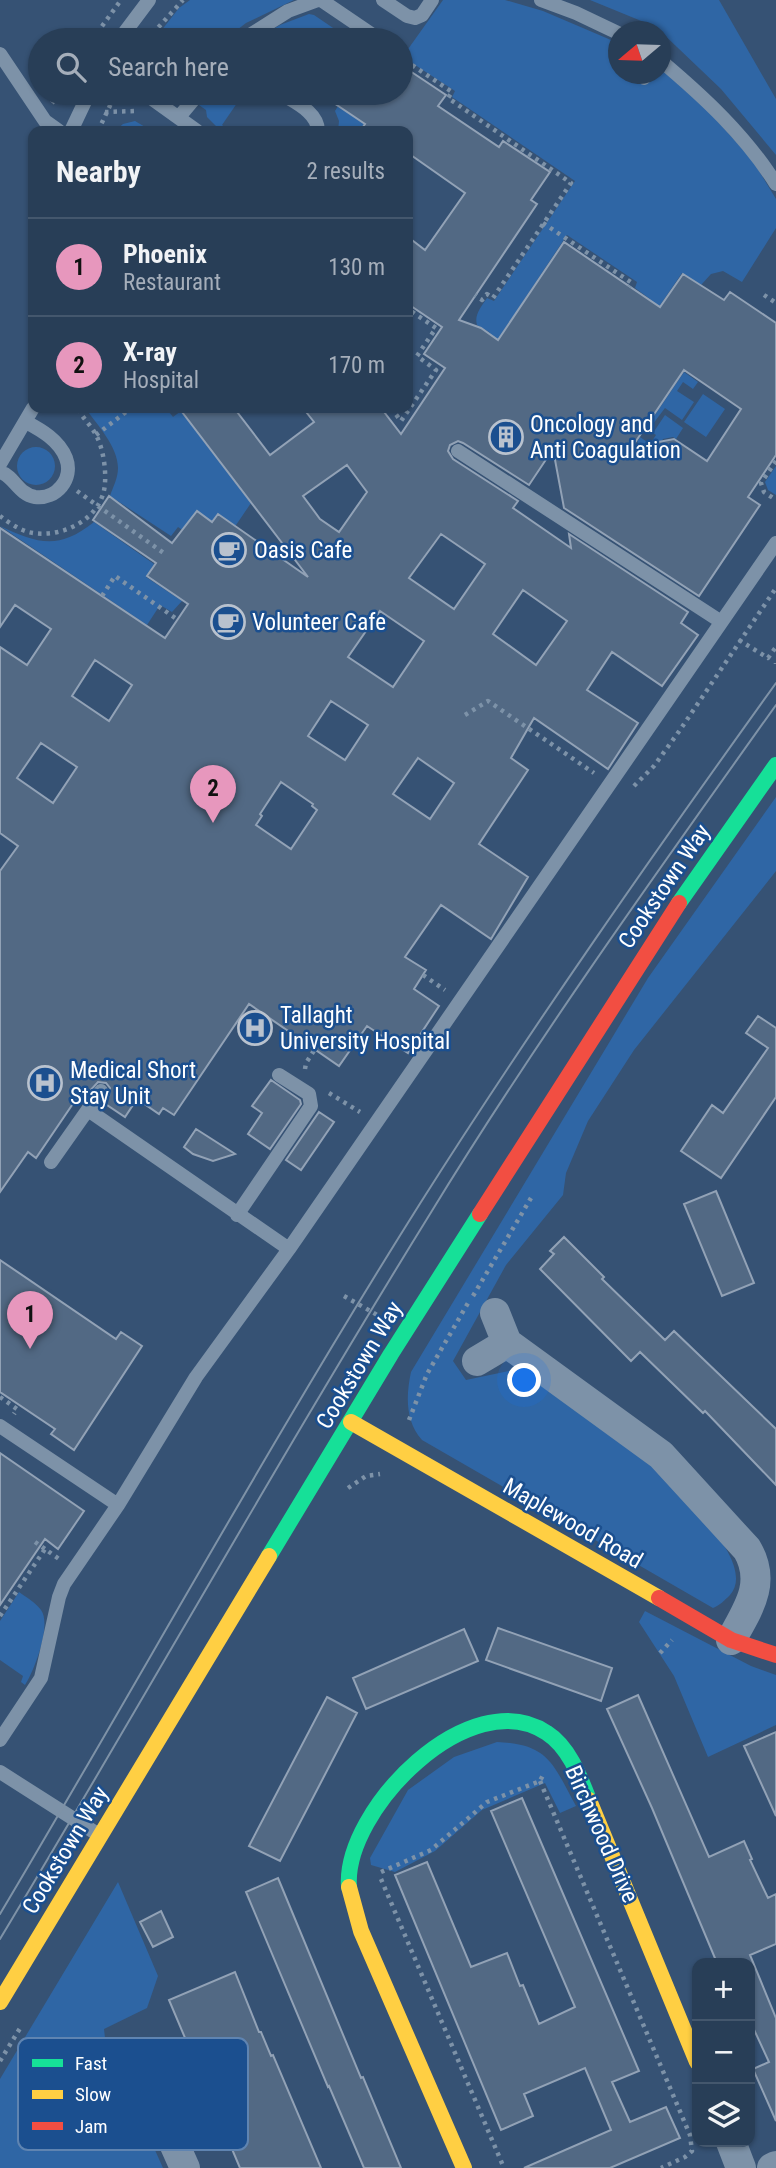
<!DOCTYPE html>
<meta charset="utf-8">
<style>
:root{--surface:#283e57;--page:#344961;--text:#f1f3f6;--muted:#a5aeba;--line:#44576d;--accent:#e797bd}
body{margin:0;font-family:"Roboto Condensed",sans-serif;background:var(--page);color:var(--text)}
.controls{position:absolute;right:21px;bottom:21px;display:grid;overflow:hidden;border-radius:14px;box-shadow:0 2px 5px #0004}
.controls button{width:63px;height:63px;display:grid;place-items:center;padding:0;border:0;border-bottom:2px solid var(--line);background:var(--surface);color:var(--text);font:35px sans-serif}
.compass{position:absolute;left:608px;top:21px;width:63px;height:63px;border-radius:50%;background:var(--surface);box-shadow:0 2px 5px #0004;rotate:251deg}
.you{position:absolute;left:525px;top:1381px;width:24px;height:24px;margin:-18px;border:5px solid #fff;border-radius:50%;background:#1a73e8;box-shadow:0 0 0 10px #1a73e833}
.badge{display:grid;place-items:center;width:46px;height:46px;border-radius:50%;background:var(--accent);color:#111;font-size:23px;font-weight:700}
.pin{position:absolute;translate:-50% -58px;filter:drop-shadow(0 2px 4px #0008)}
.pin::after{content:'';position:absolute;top:37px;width:24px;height:21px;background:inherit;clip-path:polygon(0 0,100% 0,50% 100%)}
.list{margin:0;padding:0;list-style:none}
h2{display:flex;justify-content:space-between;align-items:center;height:91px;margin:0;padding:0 28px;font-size:30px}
h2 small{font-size:23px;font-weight:400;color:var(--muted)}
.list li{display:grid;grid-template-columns:46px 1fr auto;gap:21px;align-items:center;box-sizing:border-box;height:98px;padding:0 28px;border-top:2px solid var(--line)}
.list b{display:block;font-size:26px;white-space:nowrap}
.list p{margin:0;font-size:23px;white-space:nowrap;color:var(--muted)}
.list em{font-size:23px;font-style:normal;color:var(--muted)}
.icon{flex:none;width:38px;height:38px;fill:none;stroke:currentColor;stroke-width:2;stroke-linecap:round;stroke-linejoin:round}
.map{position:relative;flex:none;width:776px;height:2168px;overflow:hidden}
.search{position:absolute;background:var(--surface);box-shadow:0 2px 5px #0004;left:28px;top:28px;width:385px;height:77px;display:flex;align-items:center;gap:18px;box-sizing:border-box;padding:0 24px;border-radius:38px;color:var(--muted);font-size:26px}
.panel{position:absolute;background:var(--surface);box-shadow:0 2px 5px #0004;left:28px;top:126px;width:385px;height:287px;border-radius:14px}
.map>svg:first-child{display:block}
</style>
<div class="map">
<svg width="776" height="2168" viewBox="0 0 776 2168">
<rect width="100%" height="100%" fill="#365274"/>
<path fill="#2f66a5" d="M190 0H294L246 23 224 40H154L179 8Z
M443 0H505L543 11 618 43V74H660L661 68 709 112 751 158 776 199V228L742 282 723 271 711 274 701 285 682 273 584 417 586 395 650 299 635 288 637 282 567 235 500 336 525 376 489 332 477 325C474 315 481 307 487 298L494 301 575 181 452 97 455 91 409 61 403 65 401 63V59Z
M590 0H719L776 99V155L721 89 656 27Z
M309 14 314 15 339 32 333 40H323L309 31 303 37 289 28 280 40H255L280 25Z
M208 93H244L222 125 230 131H221L207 117 206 110 199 105Z
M338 106 364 124 359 131H338L339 121 335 111Z
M135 121 152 131H115L123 124Z
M684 372 698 382 693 389 683 382 677 391 694 402 682 420 665 408 646 433 644 431Z
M703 394 725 409 706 437 684 422Z
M85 408H166L173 417 181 411 251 503 217 553 178 527 171 536 110 496C113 487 118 478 118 468 118 447 97 424 85 408Z
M665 415 683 428 676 439 673 437 663 439 656 450 651 451 637 442 640 437 650 444 656 435 653 433Z
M17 466a19 19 0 1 1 38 0a19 19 0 1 1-38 0Z
M776 466V495L768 490 765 482Z
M94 522 154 564 146 577 182 601 172 612 160 605 147 625 0 526C37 543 58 551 94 522Z
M776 797V871L634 1050 588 1121 566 1173 563 1195 506 1265 453 1361 466 1380 519 1369 532 1376C562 1398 592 1421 622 1444 636 1455 652 1465 665 1477 686 1498 757 1565 730 1595 725 1600 719 1606 713 1608L422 1440C405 1421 406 1395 411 1372L648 978Z
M19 1592C26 1597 36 1603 41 1610 52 1625 34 1671 25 1685L21 1682 23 1676 0 1660V1621Z
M645 1611 751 1666 776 1675V1725L708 1757 674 1676 639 1622Z
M497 1742C549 1744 553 1764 576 1806L560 1813 545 1783 482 1810 435 1851 395 1872 371 1865 370 1858 408 1790 454 1757Z
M118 1882 158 1976 147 2008 104 2029 106 2047 97 2058 107 2084H119L129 2092 163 2168H0V2079Z"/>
<path fill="#526984" stroke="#92a2b6" stroke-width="2" fill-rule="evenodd" d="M401 65 446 95 438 106 499 147 503 141 550 172 531 200 537 204 459 320 481 328 498 340 564 242 660 307 683 274 724 300 730 292 776 323V455L748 497 760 505 699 596 564 508 553 449 529 485 463 443 458 441 450 445 448 451 453 459 518 501 513 508 571 548 569 534 688 612 681 623 698 635 662 686 612 652 587 690 638 723 608 769 534 718 511 758 528 770 479 844 528 877 491 939 441 905 405 957 426 970 414 989 439 1006 408 1053 367 1026 339 1066 249 1004 174 1115 163 1108 159 1114 137 1099 125 1117 104 1103 109 1096 110 1088 106 1083 98 1082 88 1093 83 1089 36 1158 28 1152 0 1192V871L18 846 0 833V647L27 665 51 629 15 605 0 627V528L165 638 188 604 147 576 156 563 93 520 109 496 172 543 197 511 212 522 218 514 308 577 179 408H234L270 455 314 422 303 408H381L401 434 445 368 424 354 442 327 408 304V237L425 250 465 193 408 153V131H360L365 124 319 93H401ZM684 370 741 409 707 461 674 439 632 447ZM347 465 367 492 339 532 320 519 303 496ZM441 534 485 564 454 609 409 578ZM523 590 567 621 536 665 493 634ZM380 611 424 641 393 687 348 657ZM95 660 132 685 109 721 72 696ZM331 701 368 725 345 760 308 736ZM41 743 77 767 53 803 17 778ZM418 758 454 783 430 819 393 794ZM281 782 313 804 312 806 317 810 291 849 256 825 262 816 260 814Z
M758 1016 776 1028V1097L721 1178 681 1151 712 1105 723 1113 768 1048 746 1033Z
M271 1080 300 1100 301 1104 270 1149 248 1134 262 1113 252 1106Z
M319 1112 334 1122 301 1170 286 1160Z
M196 1129 235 1154 213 1161 193 1154 184 1147Z
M716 1191 754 1283 722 1296 684 1204Z
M564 1237 604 1277 602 1279 665 1340 674 1331 776 1429V1485L705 1411 703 1413 640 1352 631 1361 540 1269 554 1254 550 1251Z
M0 1260 116 1339 121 1332 142 1346 74 1450 51 1434 55 1429 0 1392Z
M0 1453 84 1511 58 1549 45 1539 0 1605Z
M498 1628 612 1668 601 1701 486 1660Z
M464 1629 478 1661 366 1709 353 1678Z
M638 1695 709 1857 744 1841 752 1859 750 1860 768 1898 776 1894V1944L750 1955 776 2018V2121L753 2069 769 2062 750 2021V1963H717L652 1808 607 1709Z
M327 1697 357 1713 280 1861 249 1846Z
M776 1732V1816L744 1746Z
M522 1798 639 2071 612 2082 630 2122 666 2107 680 2138 610 2168H524L611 2130 585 2068 524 2094 533 2116 501 2130 395 1875 427 1862 471 1967 507 1953 520 1986 523 1985 539 2024 575 2007 491 1811Z
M278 1878 361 2078 363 2077 401 2168H364L329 2086 328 2087 246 1892Z
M161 1911 173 1937 153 1947 140 1922Z
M235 1972 259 2032H261L271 2056 273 2055 321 2168H240L169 2000Z"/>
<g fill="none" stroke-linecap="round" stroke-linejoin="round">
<path stroke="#7d92a8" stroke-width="4.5" stroke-dasharray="3.5 5" stroke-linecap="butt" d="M92 40 121 0
M147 40 183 0
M401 65 406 69 409 63 452 92 448 98 571 183 493 298 487 294 482 300 475 295
M52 103 60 93
M105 112 135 111
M98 131 116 93
M543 223 632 283 629 287
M764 295 776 303
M391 408 401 421 436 370 417 356 436 328 408 309
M96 435 131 408
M776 461 761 483 764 492 776 500
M77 491 165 554
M0 516C8 522 18 529 28 532 61 540 103 519 105 483 106 468 103 448 96 435 91 425 82 418 78 408
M102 596 115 576 178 620
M739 640 768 658 776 647
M776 663V664
M465 715 488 701 594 773
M634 786 654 766 680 730 776 588
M423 975 445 990
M305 1069 306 1063 315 1049
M329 1093 360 1112
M344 1296 379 1316
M473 1296 531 1198
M0 1397 17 1409 14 1414
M409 1420 427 1374 468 1303
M348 1488 366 1476 380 1474
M35 1542 45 1549
M0 1616 45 1549 59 1559
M660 1653 672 1640
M540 1781 690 2135 692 2151 685 2157 661 2168
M381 1872 431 1850 487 1802 540 1781 544 1773
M381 1879 504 2168
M0 2061 22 2025"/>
<path stroke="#7d92a8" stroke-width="14" d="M321 0 380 40
M383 0 407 16 415 18 422 15 432 0
M541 0 576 13 618 33
M119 40 149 0
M242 40 288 11 318 0
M0 54 45 121 59 131
M660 60C704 97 745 135 776 184
M644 78 647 74
M144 93 197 131
M280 93C294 102 318 112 318 131
M179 117 199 93
M71 131 89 93
M458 451 720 621
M0 464 33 408
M0 472C14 476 18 494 35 497 56 500 74 479 66 458 59 440 41 430 26 422
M88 1110 289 1249
M51 1162 101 1091
M237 1215 311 1106 309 1094 279 1075
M0 1426 118 1505
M0 1740 41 1678 59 1597 64 1584 118 1505 196 1377 289 1249 776 543
M0 1772 99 1835"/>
<path stroke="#7d92a8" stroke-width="30" d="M495 1313 507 1343
M477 1361 507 1343 661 1455 747 1549C767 1583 748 1609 731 1640
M135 2056 185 2168
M731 2142 741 2168
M772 2168 776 2166"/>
<path stroke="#16e098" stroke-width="16" d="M679 903 776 765
M269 1556 391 1354 480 1214
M349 1887C343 1810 471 1681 547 1733 569 1747 580 1777 589 1800"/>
<path stroke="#ffcf43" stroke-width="16" d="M351 1422 659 1598
M589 1800 697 2062
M349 1887 361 1931 464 2168
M0 2002 269 1556"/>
<path stroke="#f24e42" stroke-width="16" d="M480 1214 679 903
M659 1598 731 1640 776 1655"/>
<path stroke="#7e92a7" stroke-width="2" d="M0 1914C141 1677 274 1435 421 1202 533 1025 654 853 776 683
M0 1939C145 1698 282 1453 430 1214 537 1039 657 872 776 705"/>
</g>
<defs>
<g id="building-ring" transform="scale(1.75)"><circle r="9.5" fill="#1b4f8f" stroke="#b9c2ce" stroke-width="1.5"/><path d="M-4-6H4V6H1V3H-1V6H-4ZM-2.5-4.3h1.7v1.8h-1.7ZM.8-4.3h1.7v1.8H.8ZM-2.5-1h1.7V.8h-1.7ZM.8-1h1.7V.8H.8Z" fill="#b9c2ce"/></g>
<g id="cafe-ring" transform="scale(1.75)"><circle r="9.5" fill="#1b4f8f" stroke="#b9c2ce" stroke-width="1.5"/><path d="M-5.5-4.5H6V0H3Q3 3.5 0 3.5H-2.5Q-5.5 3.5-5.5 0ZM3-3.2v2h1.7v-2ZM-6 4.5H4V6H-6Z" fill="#b9c2ce"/></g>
<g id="hospital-ring" transform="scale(1.75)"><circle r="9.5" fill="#1b4f8f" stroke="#b9c2ce" stroke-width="1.5"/><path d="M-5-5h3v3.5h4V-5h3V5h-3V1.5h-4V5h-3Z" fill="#b9c2ce"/></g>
</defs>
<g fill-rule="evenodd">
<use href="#building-ring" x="506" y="437"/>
<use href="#cafe-ring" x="229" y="550"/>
<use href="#cafe-ring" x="228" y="622"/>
<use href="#hospital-ring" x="255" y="1028"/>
<use href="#hospital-ring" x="45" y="1083"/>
</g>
<g text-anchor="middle" stroke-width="5" stroke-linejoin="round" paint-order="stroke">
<g font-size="23" fill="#fff" stroke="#1b4f8f" text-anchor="start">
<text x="530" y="432">Oncology and<tspan x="530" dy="26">Anti Coagulation</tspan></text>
<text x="254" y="558">Oasis Cafe</text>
<text x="252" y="630">Volunteer Cafe</text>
<text x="280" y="1023">Tallaght<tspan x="280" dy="26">University Hospital</tspan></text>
<text x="70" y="1078">Medical Short<tspan x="70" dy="26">Stay Unit</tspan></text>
</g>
<g font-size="23" fill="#fff" stroke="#1b4f8f">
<text transform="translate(664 886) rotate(-56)" y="8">Cookstown Way</text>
<text transform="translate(359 1365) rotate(-59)" y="8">Cookstown Way</text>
<text transform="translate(573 1523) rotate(30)" y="8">Maplewood Road</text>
<text transform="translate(602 1834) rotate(66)" y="8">Birchwood Drive</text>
<text transform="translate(65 1850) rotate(-59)" y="8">Cookstown Way</text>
</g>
</g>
<rect x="18" y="2038" width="230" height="112" rx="10" fill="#1b4f8f" stroke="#5f84b1" stroke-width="2"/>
<rect x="32" y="2059" width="31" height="8" fill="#16e098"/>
<rect x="32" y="2090" width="31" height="9" fill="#ffcf43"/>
<rect x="32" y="2122" width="31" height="8" fill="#f24e42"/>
<g font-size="19" fill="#fff">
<text x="75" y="2070">Fast</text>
<text x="75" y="2101">Slow</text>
<text x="75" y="2133">Jam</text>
</g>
</svg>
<div class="controls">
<button>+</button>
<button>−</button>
<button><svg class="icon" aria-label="layers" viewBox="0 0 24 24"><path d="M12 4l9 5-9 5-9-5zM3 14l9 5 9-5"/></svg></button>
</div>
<svg class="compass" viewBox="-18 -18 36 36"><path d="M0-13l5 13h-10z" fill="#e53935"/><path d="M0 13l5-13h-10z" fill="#a5aeba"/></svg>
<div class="you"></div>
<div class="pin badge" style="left:30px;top:1349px">1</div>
<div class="pin badge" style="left:213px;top:823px">2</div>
<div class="search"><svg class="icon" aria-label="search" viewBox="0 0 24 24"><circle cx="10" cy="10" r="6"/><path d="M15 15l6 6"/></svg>Search here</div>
<section class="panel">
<h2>Nearby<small>2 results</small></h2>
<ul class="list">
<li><span class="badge">1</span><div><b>Phoenix</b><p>Restaurant</p></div><em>130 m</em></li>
<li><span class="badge">2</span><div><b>X-ray</b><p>Hospital</p></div><em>170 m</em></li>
</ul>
</section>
</div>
